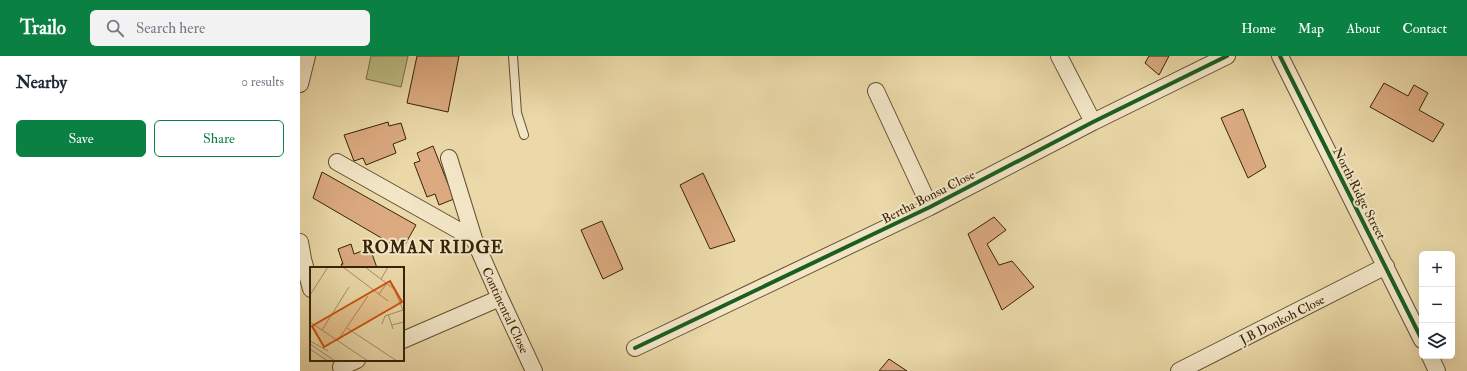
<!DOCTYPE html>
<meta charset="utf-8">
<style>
:root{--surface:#fff;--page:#f2f2f3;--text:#1f2937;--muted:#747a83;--line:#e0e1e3;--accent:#0b8043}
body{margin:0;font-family:"IM FELL Double Pica",serif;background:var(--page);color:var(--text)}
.controls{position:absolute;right:12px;bottom:12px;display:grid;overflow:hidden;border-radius:6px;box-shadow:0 4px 16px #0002}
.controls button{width:36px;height:36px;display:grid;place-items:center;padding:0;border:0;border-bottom:1px solid var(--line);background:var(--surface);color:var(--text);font:20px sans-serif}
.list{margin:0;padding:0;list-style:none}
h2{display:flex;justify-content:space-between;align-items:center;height:52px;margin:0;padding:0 16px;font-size:17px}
h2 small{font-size:13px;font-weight:400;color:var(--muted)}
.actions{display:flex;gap:8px;padding:12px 16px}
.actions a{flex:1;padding:9px 0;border:1px solid var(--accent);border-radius:6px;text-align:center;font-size:14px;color:var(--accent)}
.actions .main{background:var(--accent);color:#fff}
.icon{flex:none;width:22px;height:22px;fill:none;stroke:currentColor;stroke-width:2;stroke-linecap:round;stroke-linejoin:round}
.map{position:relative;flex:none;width:1167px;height:315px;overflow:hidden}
header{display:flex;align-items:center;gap:24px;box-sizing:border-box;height:56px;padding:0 20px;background:var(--accent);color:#fff}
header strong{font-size:19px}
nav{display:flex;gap:22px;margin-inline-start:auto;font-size:14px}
.search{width:280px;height:36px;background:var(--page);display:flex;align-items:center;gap:10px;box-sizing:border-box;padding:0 14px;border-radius:6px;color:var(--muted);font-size:15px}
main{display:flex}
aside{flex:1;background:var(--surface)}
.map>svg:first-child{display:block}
</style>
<header>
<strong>Trailo</strong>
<div class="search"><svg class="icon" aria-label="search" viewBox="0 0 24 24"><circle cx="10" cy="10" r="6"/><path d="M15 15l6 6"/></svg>Search here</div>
<nav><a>Home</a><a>Map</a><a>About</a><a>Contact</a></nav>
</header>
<main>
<aside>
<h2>Nearby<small>0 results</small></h2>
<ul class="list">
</ul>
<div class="actions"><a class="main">Save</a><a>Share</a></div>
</aside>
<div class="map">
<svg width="1167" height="315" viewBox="0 0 1167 315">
<rect width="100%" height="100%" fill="#ebd9a9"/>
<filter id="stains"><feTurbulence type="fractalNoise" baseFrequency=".005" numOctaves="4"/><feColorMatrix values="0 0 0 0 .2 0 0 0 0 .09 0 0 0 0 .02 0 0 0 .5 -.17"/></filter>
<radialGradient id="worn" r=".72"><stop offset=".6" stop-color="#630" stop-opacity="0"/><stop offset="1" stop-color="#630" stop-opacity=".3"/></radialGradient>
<path fill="#bdbe84" stroke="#7a7046" d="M71 0H108L101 31 66 23Z"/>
<path fill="#dbaa80" stroke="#372307" d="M117 0H159L148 56 107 47Z
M849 0H869L859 19 845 7Z
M1084 27 1108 40 1114 29 1128 37 1119 54 1144 68 1133 86 1070 51Z
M943 53 966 111 948 122 921 62Z
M88 66 89 70 101 67 106 83 93 88 96 97 66 109 63 102 54 105 44 79Z
M133 90 154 143 139 149 135 138 127 141 114 107 120 105 117 97Z
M22 116 116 169 102 194 13 142Z
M403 117 435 185 410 193 380 129Z
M694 161 706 174 687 188 699 209 712 205 734 231 702 254 668 178Z
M302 165 323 213 303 223 281 174Z
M51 188 54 198 70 192 77 212H43L41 208H43L38 193Z
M589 303 607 315H579Z"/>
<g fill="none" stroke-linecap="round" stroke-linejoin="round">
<g stroke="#645030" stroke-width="10">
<path id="lane" d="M213 0 217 57 224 79"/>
</g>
<g stroke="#645030" stroke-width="18">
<path id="street" d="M759 0 793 66
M980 0 1122 284
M0 28 7 0
M576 35 630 151
M149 102 174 183 200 242 234 315
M37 106 174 183
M0 186 3 203 11 233
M103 284 200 242
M335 292 630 151 793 66 927 0
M1130 300 1137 315
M41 311 57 304
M879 315 1086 210"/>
</g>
<use href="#lane" stroke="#f2e6c7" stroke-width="8"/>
<use href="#street" stroke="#f2e6c7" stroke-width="16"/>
<g stroke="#f2e6c7" stroke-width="6">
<path id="cycleway" d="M980 0 1122 284
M335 292 630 151 793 66 927 0"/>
</g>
<use href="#cycleway" stroke="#1b5e20" stroke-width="4"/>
</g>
<g text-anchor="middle" stroke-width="4" stroke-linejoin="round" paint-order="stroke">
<g font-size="13" fill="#372307" stroke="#f2e6c7">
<text transform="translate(1060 137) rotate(63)" y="5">North Ridge Street</text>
<text transform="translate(628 140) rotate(-27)" y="5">Bertha Bonsu Close</text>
<text transform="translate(206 254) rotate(65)" y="5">Continental Close</text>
<text transform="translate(982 263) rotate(-27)" y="5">J.B Donkoh Close</text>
</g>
<g font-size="17" font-weight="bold" letter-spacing="1" fill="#372307" stroke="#f2e6c7">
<text x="133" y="197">ROMAN RIDGE</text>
</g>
</g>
<g transform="translate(10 211)">
<rect width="94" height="94" fill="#ebd9a9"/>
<path fill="none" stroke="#a39068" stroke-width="1" d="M33 0 78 34M55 0 84 22 94 45M71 12 78 0M69 27 77 16M0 28 18 0M78 47 83 62M0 55 58 94M72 57 75 49 93 43M82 58 94 55M37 61 87 94M12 63 39 20M28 73 58 29M0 74 18 84M0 77 25 94M0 82 18 94"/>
<path fill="#cd510b" fill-opacity="0.15" stroke="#cd510b" stroke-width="2" d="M80 14 92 35 14 80 2 59Z"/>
<rect width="94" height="94" fill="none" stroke="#372307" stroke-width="2"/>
</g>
<rect width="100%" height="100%" filter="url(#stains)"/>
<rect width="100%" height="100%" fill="url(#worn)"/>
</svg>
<div class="controls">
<button>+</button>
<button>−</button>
<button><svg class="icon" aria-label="layers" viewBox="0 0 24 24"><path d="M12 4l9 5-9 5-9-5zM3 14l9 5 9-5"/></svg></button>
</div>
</div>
</main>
